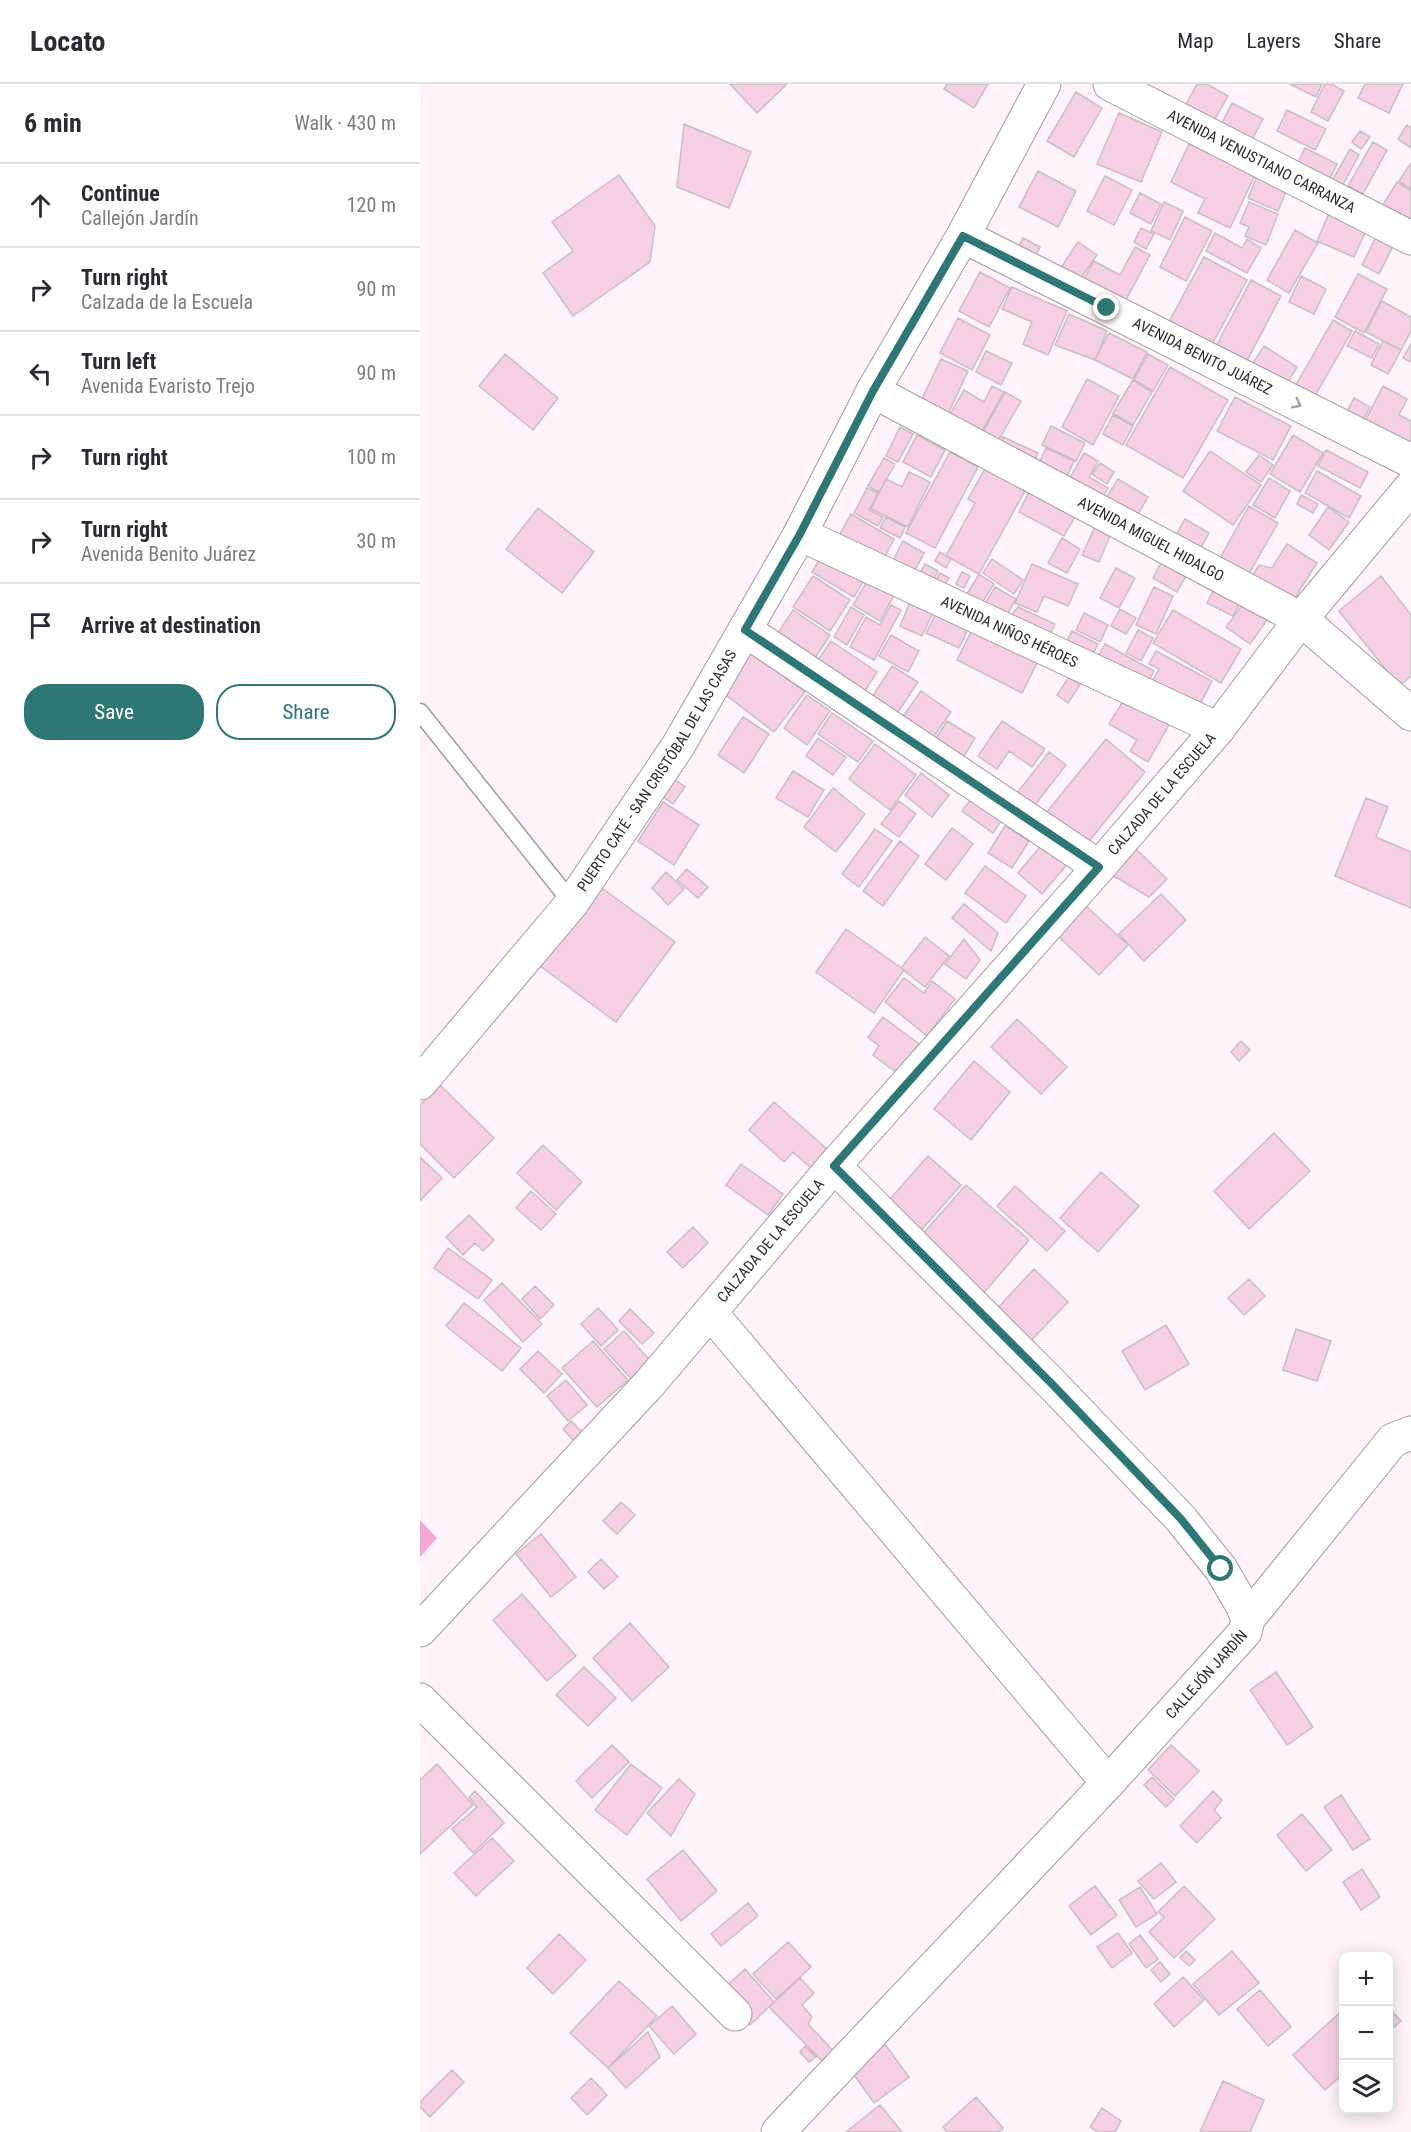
<!DOCTYPE html>
<meta charset="utf-8">
<style>
:root{--surface:#fff;--page:#f7f7f7;--text:#2b2b33;--muted:#7c7c81;--line:#e1e1e2;--accent:#2d7775}
body{margin:0;font-family:"Roboto Condensed",sans-serif;background:var(--page);color:var(--text)}
.controls{position:absolute;right:18px;bottom:18px;display:grid;overflow:hidden;border-radius:12px;box-shadow:0 3px 15px #0003}
.controls button{width:54px;height:54px;display:grid;place-items:center;padding:0;border:0;border-bottom:2px solid var(--line);background:var(--surface);color:var(--text);font:30px sans-serif}
.stop{position:absolute;width:18px;height:18px;margin:-14px;border:4px solid #2d7775;border-radius:50%;background:#fff}
.stop.end{background:#2d7775;border-color:#fff;box-shadow:0 2px 6px #0008}
.list{margin:0;padding:0;list-style:none}
h2{display:flex;justify-content:space-between;align-items:center;height:78px;margin:0;padding:0 24px;font-size:26px}
h2 small{font-size:20px;font-weight:400;color:var(--muted)}
.list li{display:grid;grid-template-columns:39px 1fr auto;gap:18px;align-items:center;box-sizing:border-box;height:84px;padding:0 24px;border-top:2px solid var(--line)}
.list b{display:block;font-size:22px;white-space:nowrap}
.list p{margin:0;font-size:20px;white-space:nowrap;color:var(--muted)}
.list em{font-size:20px;font-style:normal;color:var(--muted)}
.actions{display:flex;gap:12px;padding:18px 24px}
.actions a{flex:1;padding:14px 0;border:2px solid var(--accent);border-radius:24px;text-align:center;font-size:21px;color:var(--accent)}
.actions .main{background:var(--accent);color:#fff}
.icon{flex:none;width:33px;height:33px;fill:none;stroke:currentColor;stroke-width:2;stroke-linecap:round;stroke-linejoin:round}
.map{position:relative;flex:none;width:991px;height:2048px;overflow:hidden}
header{display:flex;align-items:center;gap:36px;box-sizing:border-box;height:84px;padding:0 30px;background:var(--surface);border-bottom:2px solid var(--line)}
header strong{font-size:28px}
nav{display:flex;gap:33px;margin-inline-start:auto;font-size:21px}
main{display:flex}
aside{flex:1;background:var(--surface)}
.map>svg:first-child{display:block}
</style>
<header>
<strong>Locato</strong>
<nav><a>Map</a><a>Layers</a><a>Share</a></nav>
</header>
<main>
<aside>
<h2>6 min<small>Walk · 430 m</small></h2>
<ul class="list">
<li><svg class="icon" aria-label="ahead" viewBox="0 0 24 24"><path d="M12 20V5M6 11l6-6 6 6"/></svg><div><b>Continue</b><p>Callejón Jardín</p></div><em>120 m</em></li>
<li><svg class="icon" aria-label="right" viewBox="0 0 24 24"><path d="M7 20v-9h11M14 6l5 5-5 5"/></svg><div><b>Turn right</b><p>Calzada de la Escuela</p></div><em>90 m</em></li>
<li><svg class="icon" aria-label="left" viewBox="0 0 24 24"><path d="M17 20v-9H6M10 6l-5 5 5 5"/></svg><div><b>Turn left</b><p>Avenida Evaristo Trejo</p></div><em>90 m</em></li>
<li><svg class="icon" aria-label="right" viewBox="0 0 24 24"><path d="M7 20v-9h11M14 6l5 5-5 5"/></svg><div><b>Turn right</b></div><em>100 m</em></li>
<li><svg class="icon" aria-label="right" viewBox="0 0 24 24"><path d="M7 20v-9h11M14 6l5 5-5 5"/></svg><div><b>Turn right</b><p>Avenida Benito Juárez</p></div><em>30 m</em></li>
<li><svg class="icon" aria-label="arrive" viewBox="0 0 24 24"><path d="M6 21V4h12l-3 4 3 4H6"/></svg><div><b>Arrive at destination</b></div></li>
</ul>
<div class="actions"><a class="main">Save</a><a>Share</a></div>
</aside>
<div class="map">
<svg width="991" height="2048" viewBox="0 0 991 2048">
<rect width="100%" height="100%" fill="#fff3f9"/>
<path fill="#f4a7d4" d="M0 1436 17 1454 0 1473Z"/>
<path fill="#f5d0e5" stroke="#c9bec4" stroke-width="1.5" d="M310 0H367L337 29Z
M527 0H568L554 24 524 5Z
M777 0H787L808 12 793 38 765 22Z
M870 0H902L896 13Z
M905 0H912L924 7 908 37 891 28Z
M945 0H983L969 29 938 14Z
M656 8 682 24 654 73 627 57Z
M812 19 843 35 830 59 800 43Z
M867 26 906 45 895 66 857 47Z
M699 29 742 48 721 98 677 80Z
M264 40 331 68 309 124 257 103Z
M987 41 991 44V64L978 55Z
M940 47 950 53 941 65 932 58Z
M953 58 967 66 943 110 928 102Z
M769 60 835 91 810 144 778 129 785 115 751 98Z
M885 64 917 80 908 98 876 83Z
M930 65 939 71 921 104 911 99Z
M991 79V105L979 97Z
M618 87 656 107 638 143 599 123Z
M199 91 235 142 230 178 153 232 123 189 153 167 132 138Z
M685 92 712 106 694 141 667 127Z
M837 92 867 105 858 127 828 114Z
M977 98 991 107V138L963 121Z
M720 109 741 120 731 140 710 129Z
M744 118 763 127 750 156 731 147Z
M829 118 858 130 846 161 825 152 829 143 820 139Z
M910 127 947 144 934 173 897 157Z
M765 133 792 147 766 197 740 183Z
M721 144 734 150 726 165 714 158Z
M875 146 898 159 869 209 847 196Z
M795 149 822 164 827 155 841 164 827 189 786 167Z
M956 153 973 162 959 190 942 181Z
M603 154 620 163 611 181 594 172Z
M658 158 677 171 661 194 642 182Z
M715 163 730 171 701 225 660 202 674 177 700 191Z
M784 173 827 196 788 268 745 245Z
M560 188 590 204 569 243 539 227Z
M938 190 967 205 944 249 915 233Z
M881 192 906 205 894 230 869 218Z
M831 196 861 212 822 286 792 270Z
M592 203 647 227 628 271 603 260 612 238 582 225Z
M962 217 991 233V247L981 266 946 248Z
M649 230 687 247 675 276 635 261Z
M538 234 570 251 552 286 520 269Z
M913 236 932 247 891 319 872 308Z
M935 247 959 260 952 274 927 262Z
M689 249 727 268 713 295 675 276Z
M963 257 981 266 968 290 951 281Z
M991 260V278L983 274Z
M844 262 877 283 861 309 827 288Z
M566 267 592 279 581 301 556 288Z
M85 270 138 314 113 346 59 302Z
M728 270 748 281 733 307 714 296Z
M521 275 548 287 526 334 499 321Z
M750 283 808 316 763 394 706 361Z
M667 295 699 312 673 361 642 343Z
M713 296 732 308 713 341 693 329Z
M572 302 584 308 560 350 529 332 544 306 564 318Z
M963 302 987 315 979 331 991 337V357L984 370 940 347Z
M585 308 601 317 573 366 558 357Z
M815 313 871 342 853 376 797 347Z
M934 314 950 323 937 347 922 338Z
M693 331 713 342 703 361 683 350Z
M631 342 665 359 656 377 622 361Z
M480 343 493 350 478 378 466 372Z
M497 351 525 366 511 393 483 378Z
M873 351 903 369 880 408 850 390Z
M583 353 618 369 611 385 576 368Z
M626 364 654 377 643 401 615 388Z
M906 366 948 388 940 404 898 382Z
M790 367 841 401 813 441 763 407Z
M530 368 558 383 515 464 486 449Z
M664 369 678 377 669 393 688 404 679 420 646 401Z
M839 371 853 381 841 398 826 388Z
M464 374 475 380 459 408 448 402Z
M680 379 694 388 687 400 672 390Z
M566 383 606 405 559 490 526 472 555 419 548 415Z
M897 387 941 412 929 434 885 409Z
M489 388 510 398 488 443 451 425 466 395 482 403Z
M849 394 870 407 855 434 833 421Z
M698 395 728 413 714 437 683 419Z
M447 404 458 409 449 426 463 433 458 442 434 429Z
M611 404 657 429 644 452 599 428Z
M881 411 898 420 893 429 877 420Z
M829 422 858 439 827 493 799 476Z
M908 423 929 438 909 466 889 451Z
M118 424 174 468 142 509 86 465Z
M431 430 474 455 459 484 415 459Z
M466 433 485 443 480 454 460 444Z
M765 435 789 449 779 467 755 453Z
M676 440 692 447 679 478 662 471Z
M642 454 660 465 647 489 628 479Z
M483 457 504 469 492 492 471 481Z
M867 460 897 479 871 520 831 494 839 481 852 484Z
M406 465 448 490 434 513 392 488Z
M520 468 531 475 526 484 515 477Z
M745 471 770 485 757 508 733 494Z
M572 475 603 496 594 510 563 489Z
M505 480 518 487 511 500 498 493Z
M612 480 658 500 648 522 624 512 617 528 595 519Z
M696 484 715 494 699 524 680 514Z
M542 488 550 492 544 504 536 500Z
M520 489 529 494 521 506 513 501Z
M559 490 574 500 556 529 541 520Z
M451 491 477 506 460 537 433 521Z
M393 492 430 516 410 547 373 523Z
M961 492 991 531V592L979 602 919 527Z
M798 497 824 511 813 532 787 519Z
M575 503 596 515 582 539 561 527Z
M734 503 753 512 736 550 716 541Z
M829 512 852 529 830 560 806 543Z
M491 516 514 526 502 552 480 542Z
M471 521 481 526 454 576 430 563 446 533 460 541Z
M431 523 444 531 427 561 414 553Z
M598 523 635 540 627 558 585 539Z
M700 525 716 534 706 550 691 542Z
M373 526 410 551 390 582 352 558Z
M753 526 821 565 801 599 733 559Z
M516 529 548 545 539 564 506 549Z
M664 529 688 541 680 558 656 546Z
M554 542 619 575 602 609 537 576Z
M718 546 733 554 721 577 706 569Z
M652 547 678 560 667 582 641 569Z
M471 551 499 567 488 588 459 572Z
M411 557 457 588 441 613 394 582Z
M685 560 734 587 722 609 673 581Z
M736 567 792 597 776 628 729 603 739 585 729 580Z
M331 568 385 608 354 648 301 607Z
M472 582 498 598 472 637 447 621Z
M649 593 660 601 648 619 637 611Z
M501 607 531 628 507 662 477 641Z
M387 611 410 627 387 661 364 644Z
M705 614 749 641 728 678 710 667 717 656 689 640Z
M412 629 453 657 438 678 398 650Z
M323 633 349 650 324 689 298 671Z
M527 637 555 654 540 679 511 662Z
M582 637 625 665 612 683 589 667 577 685 558 672Z
M398 654 426 673 413 691 386 672Z
M686 655 725 688 662 766 622 734Z
M455 660 496 691 470 726 429 695Z
M629 668 646 681 608 730 591 717Z
M373 687 404 706 388 733 356 714Z
M246 689 265 703 253 720 234 706Z
M501 689 529 711 512 733 485 711Z
M413 704 445 730 416 768 384 743Z
M946 714 968 723 956 753 991 768V824L915 792Z
M551 715 582 736 573 749 542 727Z
M479 717 496 730 479 753 461 740Z
M243 718 279 741 254 781 218 757Z
M585 742 609 757 592 784 568 769Z
M532 744 553 760 526 796 505 780Z
M455 745 472 757 439 803 422 790Z
M480 757 499 772 463 822 443 807Z
M625 757 649 778 622 810 598 789Z
M714 763 747 795 729 813 689 789Z
M565 782 606 812 586 839 545 809Z
M267 785 288 803 278 814 257 796Z
M246 788 264 805 248 821 232 804Z
M178 801 255 858 196 938 119 881Z
M741 810 766 836 724 877 699 850Z
M544 820 578 849 571 867 532 834Z
M666 822 708 861 679 891 638 852Z
M426 845 484 886 454 929 396 888Z
M505 853 529 872 505 903 481 884Z
M544 855 560 876 546 895 525 880Z
M484 894 504 909 512 897 535 915 507 952 465 918Z
M463 933 499 960 477 989 453 971 459 962 448 953Z
M597 935 647 983 621 1010 571 963Z
M821 957 830 966 819 977 811 968Z
M554 977 590 1008 551 1056 514 1025Z
M20 1001 74 1054 34 1094 0 1060V1021Z
M354 1018 407 1065 391 1084 373 1068 364 1078 329 1046Z
M854 1049 890 1087 829 1145 794 1107Z
M123 1061 162 1098 136 1126 97 1089Z
M508 1072 541 1101 497 1151 464 1122Z
M0 1073 22 1094 0 1117Z
M321 1080 363 1110 348 1131 306 1101Z
M681 1088 719 1122 678 1168 640 1134Z
M546 1101 609 1156 563 1210 499 1154Z
M595 1102 645 1147 627 1167 577 1122Z
M111 1107 136 1130 121 1146 96 1124Z
M49 1131 74 1156 63 1167 55 1159 43 1171 26 1153Z
M273 1143 288 1159 263 1184 247 1168Z
M28 1164 72 1196 58 1215 14 1184Z
M614 1185 648 1218 605 1263 571 1231Z
M829 1195 845 1212 824 1231 808 1214Z
M82 1199 122 1240 103 1258 64 1216Z
M115 1202 134 1221 120 1235 102 1215Z
M44 1219 101 1264 82 1287 26 1242Z
M178 1224 198 1246 181 1262 161 1240Z
M210 1225 234 1249 222 1260 199 1237Z
M746 1241 769 1280 725 1306 702 1267Z
M876 1245 911 1257 897 1297 863 1286Z
M204 1247 232 1279 213 1297 184 1265Z
M173 1257 208 1296 177 1323 142 1284Z
M118 1267 142 1290 124 1309 100 1285Z
M146 1296 167 1321 148 1337 127 1312Z
M151 1337 162 1348 154 1357 143 1345Z
M201 1418 215 1431 197 1450 183 1437Z
M121 1450 156 1493 131 1513 96 1470Z
M181 1475 198 1493 184 1505 168 1488Z
M102 1510 156 1572 127 1597 73 1536Z
M210 1539 249 1583 212 1617 173 1574Z
M164 1583 196 1614 168 1642 136 1611Z
M856 1588 893 1643 867 1661 830 1606Z
M192 1661 209 1678 172 1714 156 1697Z
M751 1661 779 1687 755 1712 728 1686Z
M17 1680 53 1721 0 1770V1696Z
M211 1680 242 1704 207 1751 175 1726Z
M732 1693 754 1715 746 1723 724 1701Z
M259 1695 275 1710 251 1752 227 1729Z
M55 1707 84 1739 53 1769 32 1745 57 1723 49 1713Z
M793 1707 802 1716 794 1726 801 1734 777 1759 760 1742Z
M921 1711 950 1755 933 1766 904 1723Z
M882 1730 912 1766 886 1787 857 1751Z
M72 1754 94 1777 56 1812 34 1789Z
M263 1766 297 1807 261 1837 227 1795Z
M741 1779 756 1798 734 1815 718 1797Z
M942 1785 960 1813 941 1826 923 1798Z
M675 1802 697 1831 671 1851 649 1822Z
M764 1802 795 1835 754 1874 729 1848 744 1833 738 1828Z
M720 1803 737 1830 716 1843 699 1816Z
M328 1819 338 1832 301 1862 291 1850Z
M698 1849 712 1869 692 1884 677 1863Z
M139 1850 166 1876 133 1910 107 1884Z
M720 1851 738 1875 726 1884 709 1860Z
M368 1858 391 1883 356 1915 333 1890Z
M766 1867 775 1876 769 1882 760 1874Z
M812 1867 839 1899 799 1931 773 1900Z
M740 1878 750 1890 741 1898 731 1886Z
M325 1885 354 1918 330 1941 300 1908Z
M763 1893 784 1916 754 1943 734 1920Z
M380 1894 394 1909 382 1921 392 1933 388 1940 419 1973 408 1983 349 1923Z
M199 1897 237 1932 188 1984 150 1949Z
M840 1906 871 1943 848 1962 817 1925Z
M252 1922 276 1950 254 1970 229 1942Z
M968 1923 981 1937 968 1948Z
M924 1925V1989L905 2006 873 1971Z
M228 1948 240 1973 206 2004 188 1984Z
M464 1959 489 1993 454 2019 429 1984Z
M385 1962 396 1973 389 1978 380 1968Z
M32 1986 44 1998 10 2033 0 2023V2018Z
M171 1994 187 2011 167 2031 151 2014Z
M803 1997 844 2016 830 2048H780Z
M556 2013 583 2044 579 2048H527L523 2043Z
M460 2021 482 2048H426Z
M682 2024 701 2037 695 2048H678L670 2043Z"/>
<g fill="none" stroke-linecap="round" stroke-linejoin="round">
<g stroke="#a4999f" stroke-width="19">
<path id="lane" d="M0 628 152 819"/>
</g>
<g stroke="#a4999f" stroke-width="35">
<g id="street">
<path id="s1" d="M690 0 991 154"/>
<path id="s2" d="M543 152 991 377"/>
<path id="s3" d="M453 307 881 535 991 630"/>
<path id="s4" d="M380 450 798 645"/>
<path d="M325 546 679 783"/>
<path d="M290 1228 688 1699"/>
<path d="M828 1535 973 1356 991 1349"/>
<path id="s5" d="M0 1546 230 1299 414 1082 679 783 798 645 881 535 991 403"/>
<path d="M0 1616 315 1930"/>
<path id="s6" d="M358 2048 688 1699 825 1548 828 1535 822 1521 801 1485 761 1435 633 1301 414 1082"/>
</g>
</g>
<g stroke="#a4999f" stroke-width="35">
<g id="secondary">
<path id="s7" d="M0 999 152 819 258 662 380 450 453 307 543 152 624 0"/>
</g>
</g>
<use href="#lane" stroke="#fff" stroke-width="16"/>
<use href="#street" stroke="#fff" stroke-width="33"/>
<use href="#secondary" stroke="#fff" stroke-width="33"/>
</g>
<defs><path id="oneway-chevron" d="M-2-3.5L2.5 0L-2 3.5" fill="none" stroke-width="1.6" stroke-linecap="round" stroke-linejoin="round" transform="scale(1.5)"/></defs>
<use stroke="#a19fa0" href="#oneway-chevron" transform="translate(877 320) rotate(27)"/>
<g fill="none" stroke-linecap="round" stroke-linejoin="round">
<path stroke="#2d7775" stroke-width="8" d="M687 224 543 152 453 307 380 450 325 546 679 783 414 1082 633 1301 761 1435 801 1485"/>
</g>
<g text-anchor="middle" stroke-width="4.5" stroke-linejoin="round" paint-order="stroke">
<g font-size="15" fill="#2f2a2d" stroke="#fff3f9">
<text dy="5" stroke="none"><textPath href="#s1" startOffset="170">AVENIDA VENUSTIANO CARRANZA</textPath></text>
<text dy="5" stroke="none"><textPath href="#s2" startOffset="268">AVENIDA BENITO JUÁREZ</textPath></text>
<text dy="5" stroke="none"><textPath href="#s3" startOffset="315">AVENIDA MIGUEL HIDALGO</textPath></text>
<text dy="5" stroke="none"><textPath href="#s4" startOffset="231">AVENIDA NIÑOS HÉROES</textPath></text>
<text dy="5" stroke="none"><textPath href="#s7" startOffset="393">PUERTO CATÉ - SAN CRISTÓBAL DE LAS CASAS</textPath></text>
<text dy="5" stroke="none"><textPath href="#s5" startOffset="1118">CALZADA DE LA ESCUELA</textPath></text>
<text dy="5" stroke="none"><textPath href="#s5" startOffset="524">CALZADA DE LA ESCUELA</textPath></text>
<text dy="5" stroke="none"><textPath href="#s6" startOffset="627">CALLEJÓN JARDÍN</textPath></text>
</g>
</g>
</svg>
<div class="controls">
<button>+</button>
<button>−</button>
<button><svg class="icon" aria-label="layers" viewBox="0 0 24 24"><path d="M12 4l9 5-9 5-9-5zM3 14l9 5 9-5"/></svg></button>
</div>
<div class="stop" style="left:801px;top:1485px"></div>
<div class="stop end" style="left:687px;top:224px"></div>
</div>
</main>
